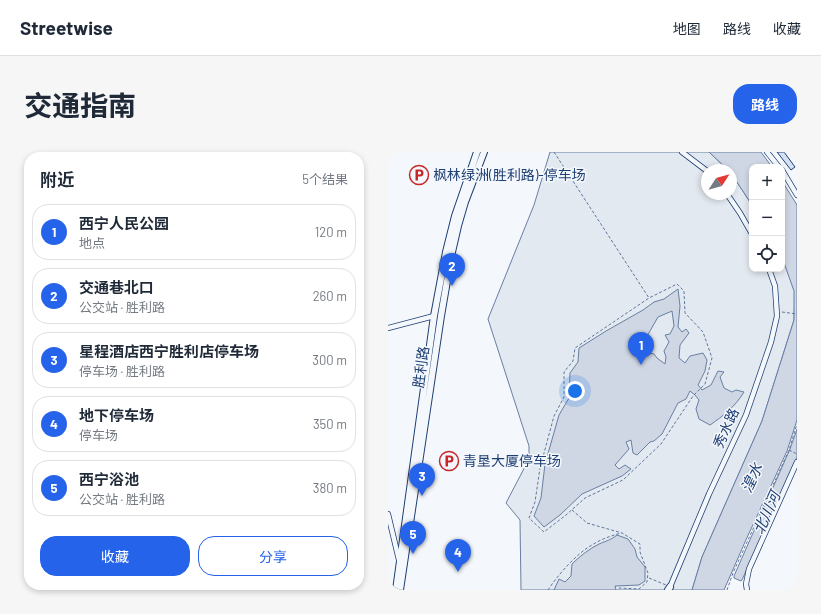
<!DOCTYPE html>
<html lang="zh">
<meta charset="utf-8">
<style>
:root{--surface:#fff;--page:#f6f6f7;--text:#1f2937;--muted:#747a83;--line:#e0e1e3;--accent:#2563eb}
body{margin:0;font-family:Barlow,"Noto Sans SC",sans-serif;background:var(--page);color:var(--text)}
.controls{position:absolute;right:12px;top:12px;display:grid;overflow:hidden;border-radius:8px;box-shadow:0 2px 6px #0003}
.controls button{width:36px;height:36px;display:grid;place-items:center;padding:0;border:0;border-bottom:1px solid var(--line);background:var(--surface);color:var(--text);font:20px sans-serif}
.compass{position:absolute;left:313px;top:12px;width:36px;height:36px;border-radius:50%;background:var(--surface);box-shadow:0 2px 6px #0003;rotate:54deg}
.you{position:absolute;left:187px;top:239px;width:14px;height:14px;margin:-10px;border:3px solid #fff;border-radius:50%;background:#1a73e8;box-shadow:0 0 0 6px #1a73e833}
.badge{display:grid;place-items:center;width:26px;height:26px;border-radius:50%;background:var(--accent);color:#fff;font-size:13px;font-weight:700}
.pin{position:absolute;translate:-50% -33px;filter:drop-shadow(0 1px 2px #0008)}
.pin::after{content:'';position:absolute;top:21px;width:14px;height:12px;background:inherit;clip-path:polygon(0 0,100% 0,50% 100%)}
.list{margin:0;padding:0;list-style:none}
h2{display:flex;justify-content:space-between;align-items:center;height:52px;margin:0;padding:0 16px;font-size:17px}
h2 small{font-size:13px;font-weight:400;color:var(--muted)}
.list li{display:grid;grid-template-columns:26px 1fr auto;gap:12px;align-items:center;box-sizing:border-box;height:56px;margin:0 8px 8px;padding:0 8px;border:1px solid var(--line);border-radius:16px}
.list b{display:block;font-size:15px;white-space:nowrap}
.list p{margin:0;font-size:13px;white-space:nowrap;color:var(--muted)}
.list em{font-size:13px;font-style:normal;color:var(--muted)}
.actions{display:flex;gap:8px;padding:12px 16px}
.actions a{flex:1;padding:9px 0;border:1px solid var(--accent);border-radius:16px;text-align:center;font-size:14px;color:var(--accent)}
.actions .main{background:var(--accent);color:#fff}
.icon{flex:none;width:22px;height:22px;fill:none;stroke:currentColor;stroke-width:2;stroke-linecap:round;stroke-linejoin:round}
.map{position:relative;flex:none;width:409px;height:438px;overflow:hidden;border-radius:16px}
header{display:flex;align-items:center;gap:24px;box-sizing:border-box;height:56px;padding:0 20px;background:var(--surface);border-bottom:1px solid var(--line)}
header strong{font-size:19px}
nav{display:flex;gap:22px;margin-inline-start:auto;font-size:14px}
.intro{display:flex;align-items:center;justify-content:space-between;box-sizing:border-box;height:96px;padding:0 24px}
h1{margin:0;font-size:28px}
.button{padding:10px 18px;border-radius:16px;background:var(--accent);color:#fff;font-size:14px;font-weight:700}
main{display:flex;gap:24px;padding:0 24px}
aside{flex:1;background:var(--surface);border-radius:16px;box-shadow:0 2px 6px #0003}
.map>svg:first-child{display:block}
</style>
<header>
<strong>Streetwise</strong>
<nav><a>地图</a><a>路线</a><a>收藏</a></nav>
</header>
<div class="intro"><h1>交通指南</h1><a class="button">路线</a></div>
<main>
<aside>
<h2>附近<small>5个结果</small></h2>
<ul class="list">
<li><span class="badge">1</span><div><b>西宁人民公园</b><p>地点</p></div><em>120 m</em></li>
<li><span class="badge">2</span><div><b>交通巷北口</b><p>公交站 · 胜利路</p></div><em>260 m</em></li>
<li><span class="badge">3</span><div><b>星程酒店西宁胜利店停车场</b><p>停车场 · 胜利路</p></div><em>300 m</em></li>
<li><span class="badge">4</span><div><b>地下停车场</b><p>停车场</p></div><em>350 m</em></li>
<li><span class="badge">5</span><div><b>西宁浴池</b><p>公交站 · 胜利路</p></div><em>380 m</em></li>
</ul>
<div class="actions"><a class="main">收藏</a><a>分享</a></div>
</aside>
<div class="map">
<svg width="409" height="438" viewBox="0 0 409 438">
<rect width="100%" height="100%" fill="#f4f7fb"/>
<path fill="#e3e9f0" stroke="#687fa3" d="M162 0H321L340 18H319V42H343V21L364 53V117H394V105L407 139 406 168 374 269 314 405 304 438H133L132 368 118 351 141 307V294L100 167 146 53Z"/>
<path fill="#cfd7e4" stroke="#687fa3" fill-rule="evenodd" d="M321 0H373L384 15H364V53L343 21V18H340Z
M394 29 409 53V268L399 299 357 390 336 438H304L314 405 374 269 406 168V139L394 105Z
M290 137 292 154 290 175 294 180 298 177 301 181 292 193 291 206 297 211 302 204 315 201 319 208 317 219 310 233 314 238 323 233 330 219 336 220 332 225 336 236 344 240 348 238 356 240C347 255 335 264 322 273L311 267 308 257 311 248 307 243 302 239 298 247 290 251 274 282 266 289 262 290 249 303 245 301 243 288 238 290 241 297 227 313 231 317 237 313 243 317 234 324 194 342 172 363 156 375 146 364 153 346 157 312 171 263 181 246 182 221 190 210 191 196 218 179 255 158 266 150 276 147ZM284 159 286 174 282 182 277 183 281 190 276 199 278 205 277 212 269 206 266 202 260 201 254 193 270 165Z
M409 277V305L354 428 353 429 346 426V424L402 297Z
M229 383 240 387 247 397 249 405 257 415V429L251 433 227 434 228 438H166L171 427 177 430 183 424 184 412C192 404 201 397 211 392 218 389 223 388 229 383Z"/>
<path fill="#d5e0f0" stroke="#1d3f73" d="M389 0H396L407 15 403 18Z"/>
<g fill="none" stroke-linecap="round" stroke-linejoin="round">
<g stroke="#1d3f73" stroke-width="6">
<path id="minor" d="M294 0 319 19
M379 0 391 15
M394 18 409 43
M339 42 352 61 364 82
M0 176 46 164
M0 362 11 408
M282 435 321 342 358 263 383 190 389 164 387 134 381 117
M359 438 358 432 361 417 409 310"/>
</g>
<g stroke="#1d3f73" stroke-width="8">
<path id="major" d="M8 438 46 164 58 100 67 64 89 0
M12 438 53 164 64 100 70 74 77 50 96 0
M280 438 282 435"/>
</g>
<path stroke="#5e769c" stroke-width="1" stroke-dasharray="3 2" stroke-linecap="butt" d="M166 0 261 146 187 196 185 209 176 220V245L166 264 152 316 147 350 141 366 156 380 178 363 197 346 235 328 273 292 305 244 317 232 324 206 315 180 297 161 296 139 289 132 261 146
M394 160 409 162
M401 298 409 302
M184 358 199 371 234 381 252 392V400L260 421 259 430 251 437 231 436V438
M261 426 278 433
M160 438C169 424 189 401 204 393 213 387 223 384 233 381
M339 438 345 421 401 298 409 272"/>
<use href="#minor" stroke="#f4f7fb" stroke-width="4.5"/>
<use href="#major" stroke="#f4f7fb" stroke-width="6"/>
</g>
<defs>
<g id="parking-ring" transform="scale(1)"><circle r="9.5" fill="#f4f7fb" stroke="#c62828" stroke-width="1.5"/><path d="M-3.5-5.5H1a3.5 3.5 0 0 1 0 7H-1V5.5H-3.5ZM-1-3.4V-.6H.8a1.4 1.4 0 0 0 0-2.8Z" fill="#c62828"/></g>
</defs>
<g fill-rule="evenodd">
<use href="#parking-ring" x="31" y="23"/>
<use href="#parking-ring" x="61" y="309"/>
</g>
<g text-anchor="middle" stroke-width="3" stroke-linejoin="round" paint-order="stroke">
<g font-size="14" fill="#1d3f73" stroke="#f4f7fb" text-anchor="start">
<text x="45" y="28">枫林绿洲(胜利路)-停车场</text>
<text x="75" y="314">青垦大厦停车场</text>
</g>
<g font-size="14" fill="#1d3f73" stroke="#f4f7fb">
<text transform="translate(33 215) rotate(-82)" y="5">胜利路</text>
<text transform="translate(338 276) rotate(-66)" y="5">秀水路</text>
</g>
<g font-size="15" font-style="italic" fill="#1d3f73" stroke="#f4f7fb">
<text transform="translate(364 326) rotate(-65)" y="5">湟水</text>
<text transform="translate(379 361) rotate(-66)" y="5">北川河</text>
</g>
</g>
</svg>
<div class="controls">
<button>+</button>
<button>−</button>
<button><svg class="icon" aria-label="locate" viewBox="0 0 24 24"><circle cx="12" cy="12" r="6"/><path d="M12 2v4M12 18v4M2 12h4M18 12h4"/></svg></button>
</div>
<svg class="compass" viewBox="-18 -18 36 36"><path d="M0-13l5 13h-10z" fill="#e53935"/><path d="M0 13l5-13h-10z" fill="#747a83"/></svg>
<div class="you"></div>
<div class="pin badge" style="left:253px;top:213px">1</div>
<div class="pin badge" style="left:64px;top:134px">2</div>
<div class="pin badge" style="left:34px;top:344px">3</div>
<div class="pin badge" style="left:70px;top:420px">4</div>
<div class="pin badge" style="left:25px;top:402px">5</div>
</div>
</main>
